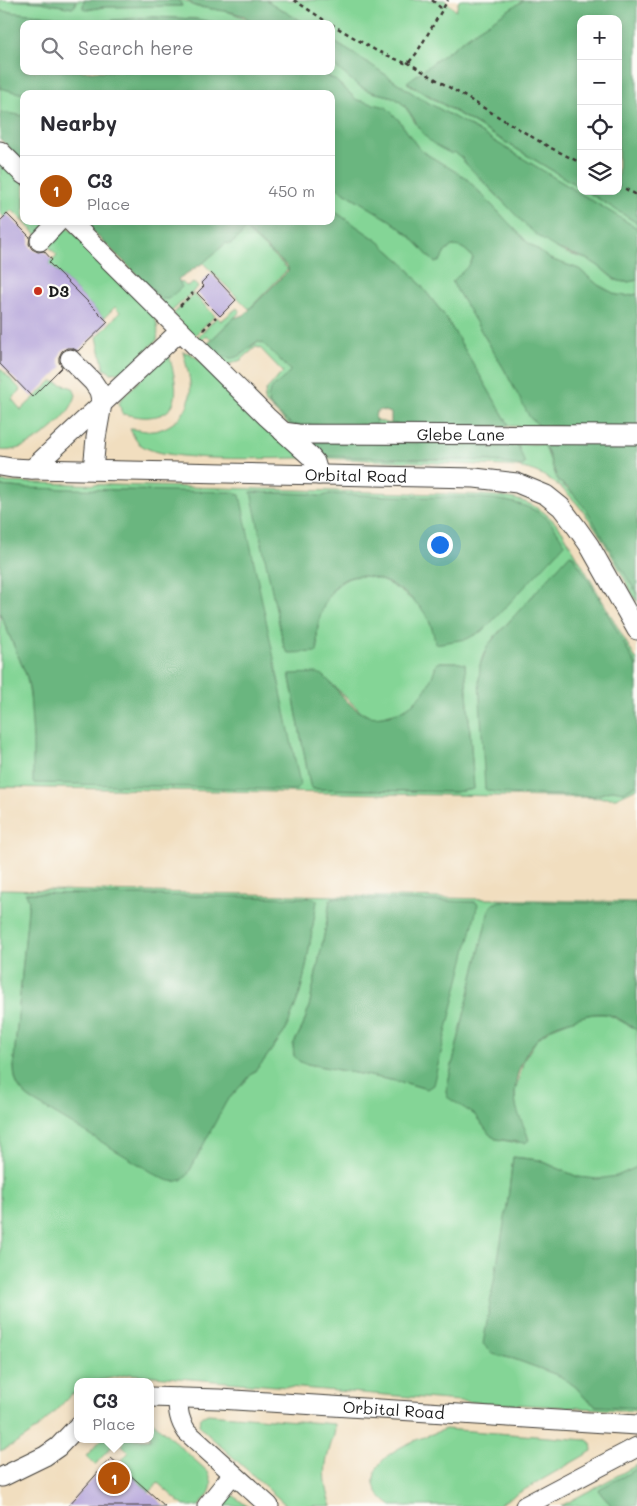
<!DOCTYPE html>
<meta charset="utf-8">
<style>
:root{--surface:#fff;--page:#f2f2f3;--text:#2b2b33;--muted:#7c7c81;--line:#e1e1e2;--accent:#b45309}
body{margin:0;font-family:Mali,sans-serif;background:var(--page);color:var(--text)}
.controls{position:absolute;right:15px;top:15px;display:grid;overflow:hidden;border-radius:10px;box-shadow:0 2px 8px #0003}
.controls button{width:45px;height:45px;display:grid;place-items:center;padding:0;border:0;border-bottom:1px solid var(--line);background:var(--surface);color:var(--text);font:25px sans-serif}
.you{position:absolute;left:439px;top:544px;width:18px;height:18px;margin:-12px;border:4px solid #fff;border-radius:50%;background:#1a73e8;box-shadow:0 0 0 8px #1a73e833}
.badge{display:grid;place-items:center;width:32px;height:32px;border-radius:50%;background:var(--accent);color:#fff;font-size:16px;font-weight:700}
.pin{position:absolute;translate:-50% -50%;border:2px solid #fff;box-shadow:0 1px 5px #0006}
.popup{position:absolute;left:74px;top:1378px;width:80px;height:65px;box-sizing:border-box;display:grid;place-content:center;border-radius:10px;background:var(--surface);filter:drop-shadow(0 1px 4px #0005);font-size:16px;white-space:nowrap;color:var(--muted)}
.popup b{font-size:19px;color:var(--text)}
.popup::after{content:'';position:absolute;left:50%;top:100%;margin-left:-10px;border:10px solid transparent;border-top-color:var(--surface)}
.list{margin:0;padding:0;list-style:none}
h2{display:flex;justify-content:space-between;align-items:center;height:65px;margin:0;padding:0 20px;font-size:21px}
h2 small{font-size:16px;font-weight:400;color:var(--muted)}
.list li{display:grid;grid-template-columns:32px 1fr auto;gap:15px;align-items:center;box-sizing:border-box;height:70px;padding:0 20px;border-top:1px solid var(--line)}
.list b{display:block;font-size:19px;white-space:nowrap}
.list p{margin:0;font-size:16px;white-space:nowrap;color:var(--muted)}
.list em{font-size:16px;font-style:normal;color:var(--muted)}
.icon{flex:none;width:28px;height:28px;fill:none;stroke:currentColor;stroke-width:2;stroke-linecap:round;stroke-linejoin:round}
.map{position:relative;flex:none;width:637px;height:1506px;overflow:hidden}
.search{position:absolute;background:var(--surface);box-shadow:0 2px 8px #0003;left:20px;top:20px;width:315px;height:55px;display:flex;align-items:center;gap:12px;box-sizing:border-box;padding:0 18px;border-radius:10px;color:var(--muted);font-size:19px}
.panel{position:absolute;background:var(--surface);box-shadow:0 2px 8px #0003;left:20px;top:90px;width:315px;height:135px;border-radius:10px}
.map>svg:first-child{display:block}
</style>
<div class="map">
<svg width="637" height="1506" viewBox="0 0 637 1506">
<rect width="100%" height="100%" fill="#fdfcf7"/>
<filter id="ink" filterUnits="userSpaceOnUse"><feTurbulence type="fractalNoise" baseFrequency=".02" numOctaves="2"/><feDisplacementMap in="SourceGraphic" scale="10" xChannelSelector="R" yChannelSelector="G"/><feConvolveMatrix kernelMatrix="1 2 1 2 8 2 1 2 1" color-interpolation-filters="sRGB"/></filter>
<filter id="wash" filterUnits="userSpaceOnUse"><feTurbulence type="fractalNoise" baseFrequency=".0096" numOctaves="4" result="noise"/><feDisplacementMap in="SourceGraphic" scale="20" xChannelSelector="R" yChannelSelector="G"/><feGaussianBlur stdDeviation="1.12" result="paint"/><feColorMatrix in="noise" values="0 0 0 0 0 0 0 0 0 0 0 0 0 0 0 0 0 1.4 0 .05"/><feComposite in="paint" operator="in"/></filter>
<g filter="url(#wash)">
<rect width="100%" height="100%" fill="#f1debf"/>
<path fill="#84d596" stroke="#507859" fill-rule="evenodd" d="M0 0 41 2 72 8 77 3 76 0H84L83 8 88 10 103 7 182 6 179 0C190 0 189 5 197 7 220 10 235 11 255 24H223L195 19 151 17 81 23 72 22 60 17 0 11Z
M266 0H445L456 11 459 0H524L477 30 407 83 581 188V191H586L637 223V228L468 125 418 97 367 62 331 40V24H305Z
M331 64C336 67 341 69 345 72 353 79 359 88 369 91 379 95 389 94 398 100 411 110 415 128 427 137 438 146 459 149 465 163 495 193 523 225 558 249 569 256 583 256 594 263 611 274 614 287 637 280V294L627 296 617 295 598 285 579 269 550 259 527 242 466 178 423 152 417 146 398 119 386 108 357 100 335 80 319 71H331Z
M0 88 24 94V116L0 112Z
M0 160 24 183V221H62L150 310C157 321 159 327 157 340L124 372 111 373 104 369 97 337 120 312 115 307 104 318 49 263 57 255 12 210 4 217 0 213Z
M331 184 391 221 410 236 435 263 440 261 445 252 452 246C462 246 467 250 473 258L470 264 452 282 504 369 530 417 540 426 291 427 264 401 266 390 283 372 260 348 256 347 241 360 227 365 204 346 207 344 208 345 251 347 258 342 263 343 290 370 289 374 273 387 268 402 271 407 292 425H377L375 419C398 432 479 425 509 425L445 316 405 265 378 241 331 209Z
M245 229 288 269 249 309 203 263 226 243 230 244C237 240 241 236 245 229Z
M138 277 155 293 182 287 177 281 182 282 186 286 194 283 198 287 171 312Z
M194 294 215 316 194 336 173 314Z
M237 308 240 312 212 339 206 336 200 342 197 338 217 317 221 321Z
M183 352 189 353 196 357 304 458C271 458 164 463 141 445 136 442 133 435 130 429 138 429 146 432 153 431 171 429 189 413 190 395 192 381 186 365 183 352Z
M165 355H169C175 378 187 415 149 417 141 418 131 415 122 414L119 402 122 398Z
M0 368 21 390 12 399 21 410 52 381 73 388 76 395C70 420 26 455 0 450Z
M300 440 544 444 558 481 579 499 595 522 637 594V602C612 558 584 492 536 472 526 468 516 467 506 466L322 458ZM518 445 524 465 492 461 321 456Z
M0 482 480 495C517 497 539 501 563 532L637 661V667L592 586 573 556 494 637 483 655 480 665 511 794 594 796 613 790 624 792 637 784V788L616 798H611L0 787V613L27 677 33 715V739L173 788 23 488 0 486ZM252 492 311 494C318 497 322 497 329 494L506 501C527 506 542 513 556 530L434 634C431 627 429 619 425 613 418 603 408 597 399 590 370 571 342 568 325 603 318 618 316 632 318 648L287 652 284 647ZM439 662H455L465 665 474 789 455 792 313 789 310 785 290 678V674L329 681 360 711 368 716 379 717 401 711 410 706 426 690 433 679 436 664Z
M0 889 637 902V904H493L489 910 446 1091 475 1115 490 1135 496 1139 518 1143 520 1120 516 1107 515 1091 524 1060 537 1039 552 1028 580 1017 593 1014H607L619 1020 637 1030V1167L617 1176 597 1180 578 1177 539 1160 513 1157 507 1207 493 1354 514 1359 560 1376 576 1387 586 1399 596 1406 637 1408V1411L472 1402 129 1374C112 1378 95 1382 78 1382V1391L72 1394C48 1418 32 1438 0 1451ZM26 893 313 898 317 900 306 967 300 993 286 1030 262 1063 226 1102 217 1117 167 1180 30 1099C15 1087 14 1079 14 1059L29 899ZM333 898 475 902 423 1088 406 1083 303 1063 299 1061 294 1056 293 1045 303 1026 309 1007 327 921 330 899Z
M208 1414 335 1424C335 1437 332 1439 329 1451 323 1469 325 1488 332 1506H287L204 1431 199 1425C199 1419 202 1416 208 1414Z
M150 1419 208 1472C216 1488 209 1494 199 1506H184L158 1483 150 1492 118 1464 129 1452 122 1445 124 1443 120 1439H150Z
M445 1429 587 1440 591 1442 592 1451 496 1506H392C383 1500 372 1490 374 1478 377 1450 423 1438 445 1429Z
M102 1439H118L95 1465 86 1456Z
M637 1465V1469L600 1489 601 1494 612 1506H561Z
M226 1494 234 1496 247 1506H215Z"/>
<path fill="#6bb67f" stroke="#44694e" d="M12 0H76L75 6 72 8 41 2Z
M84 0H179L182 6 103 7 85 10 83 8Z
M187 0H266L305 24H255L244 16 231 12 195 6Z
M524 0H637V223L586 191H618V19H581V188L407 82 477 30Z
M0 11 60 17 72 22 81 23 151 17 195 19 223 24H24V71H319L335 80 357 100 386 107 398 119 417 146 423 152 466 178 527 242 550 259 579 269 598 285 617 295 627 296 637 294V429L540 426 530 418 504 369 452 282 470 264 473 258C467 250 462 246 452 246L445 252 440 261 435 263 410 236 391 221 331 184V94H24L0 88Z
M331 40 367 62 418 97 468 125 637 228V280C614 287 611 273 594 263 580 254 562 253 548 243 526 229 510 208 492 190 483 181 474 172 465 163L463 159 454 152 452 154C442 149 433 145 426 137 416 126 411 109 398 100 388 93 376 95 365 89 353 84 344 72 331 64Z
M0 112 24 116V163L0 139Z
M331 209 378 241 405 265 445 316 509 425 507 426 391 424V413L381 410 376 412 375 419 377 425H292C276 411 255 401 279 382 283 378 288 376 290 370L263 343C259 342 258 341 255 343 250 346 247 351 242 354 230 363 214 356 207 344L234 318 244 315 288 271V267L245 229C241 236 237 240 230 244L226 243 203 263 178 279 182 287 168 299H162L82 221H331Z
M637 441V594L586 509 568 488 558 481 547 450 543 443Z
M306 442 514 444 518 445 525 464 522 466 492 461 321 456Z
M0 486 23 488 232 492 240 495 298 774 300 785 298 788 296 790 33 783V739L30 694 27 677 0 613Z
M251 492 311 494C318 497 322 497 329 494 361 495 393 496 425 497 461 498 510 494 541 514 552 521 558 533 565 544L484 630 467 639 435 644C434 634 431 623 426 615 410 590 360 559 335 587 324 600 317 621 317 637 317 642 318 647 317 652L290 653 287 652 284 647Z
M570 554 573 556 592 586 637 667V784L624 792 613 790 594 796 511 794 489 791 485 789 479 680 480 665 488 645Z
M439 662H455L465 664 474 789 455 792 313 789 310 785 290 678V674L317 673 323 675C337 688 348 707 366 715 373 718 381 716 389 715 415 709 430 689 436 664Z
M25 893 314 898 317 901 306 967 300 993 286 1030 262 1063 226 1102 187 1176C178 1184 170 1182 160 1177L30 1099C15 1087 14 1079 14 1059L29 899Z
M333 898 475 902 478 904 433 1085 427 1089 406 1083 303 1063 299 1061 294 1056 293 1045 303 1026 309 1007 327 921 330 899Z
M500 901 637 904V1030C628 1025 617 1016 606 1014 595 1012 583 1016 573 1020 566 1022 558 1024 551 1028 530 1040 515 1069 515 1093 514 1111 524 1123 529 1140L525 1143 496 1139 490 1135 475 1115 447 1097 446 1091 489 910 493 904Z
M513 1157 539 1160 578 1177 597 1179 617 1176 637 1167V1408L596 1406 586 1399 576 1387 560 1376 514 1359 493 1354 483 1344 507 1207Z
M637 1469V1506H612L601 1494 599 1489Z"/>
<g id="blocks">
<path fill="#b5a5da" d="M7 214 30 237 29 244 32 249 38 252 44 251 52 260 49 263 108 322 78 351 72 348H67L62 351 59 357V362L62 367 32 397 0 364V221Z
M211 273 236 300 220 316 197 293 204 286 201 283Z
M111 1458 118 1464 165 1506H68Z"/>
</g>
</g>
<g filter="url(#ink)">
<use href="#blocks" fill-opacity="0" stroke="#3c3934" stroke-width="1"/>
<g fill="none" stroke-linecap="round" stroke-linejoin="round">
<g stroke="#3c3934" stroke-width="21">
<g id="minor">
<path d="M0 151 24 175"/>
<path d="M70 221 267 417 310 456 315 462 319 475"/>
<path d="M40 241 59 221"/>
<path d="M70 359 93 382 99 391 102 404 96 438 93 470"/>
<path id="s1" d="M283 432 298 434 637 435"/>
<path id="s2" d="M0 466 12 468 32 469 475 478 517 483 546 495 561 507 577 528 589 545 637 630"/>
<path d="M32 469 180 331"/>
<path id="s3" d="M150 1397 219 1399 637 1425"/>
<path d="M178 1398C178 1411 179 1421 187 1432L269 1506"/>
<path d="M2 1477 45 1456 58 1447 78 1426"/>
<path d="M207 1506 233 1474"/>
<path d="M525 1506 637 1447"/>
</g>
</g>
<path stroke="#3c3934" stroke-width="2.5" stroke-dasharray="4 4" stroke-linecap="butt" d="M294 0 330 24
M432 0 442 9
M331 24 375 50 405 63 410 61 416 54 448 0
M407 62 549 147 581 163
M618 185 637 195
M180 306 193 293
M203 330 216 317"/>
<use href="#minor" stroke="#fff" stroke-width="19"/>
</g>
</g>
<circle fill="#c8321e" stroke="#fdfcf7" stroke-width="2" cx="38" cy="291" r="5"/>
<g text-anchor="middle" stroke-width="4.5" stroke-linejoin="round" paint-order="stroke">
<g font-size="16" font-weight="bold" fill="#1c1c1c" stroke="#fdfcf7" text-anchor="start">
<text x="48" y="297">D3</text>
</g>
<g font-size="16" fill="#1c1c1c" stroke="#fdfcf7">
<text dy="6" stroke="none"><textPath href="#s1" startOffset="178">Glebe Lane</textPath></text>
<text dy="6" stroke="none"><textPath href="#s2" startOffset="356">Orbital Road</textPath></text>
<text dy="6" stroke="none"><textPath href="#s3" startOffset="244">Orbital Road</textPath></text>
</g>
</g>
</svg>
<div class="controls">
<button>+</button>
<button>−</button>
<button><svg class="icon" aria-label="locate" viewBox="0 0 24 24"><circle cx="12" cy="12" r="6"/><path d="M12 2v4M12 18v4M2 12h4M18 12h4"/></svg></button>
<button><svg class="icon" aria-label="layers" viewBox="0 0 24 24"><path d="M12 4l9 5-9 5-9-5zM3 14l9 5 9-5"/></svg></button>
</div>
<div class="you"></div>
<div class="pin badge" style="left:114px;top:1478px">1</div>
<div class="popup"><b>C3</b>Place</div>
<div class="search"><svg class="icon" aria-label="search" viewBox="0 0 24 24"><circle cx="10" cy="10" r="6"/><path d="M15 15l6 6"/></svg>Search here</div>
<section class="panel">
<h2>Nearby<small></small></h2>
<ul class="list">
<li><span class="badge">1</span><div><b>C3</b><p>Place</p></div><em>450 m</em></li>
</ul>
</section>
</div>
